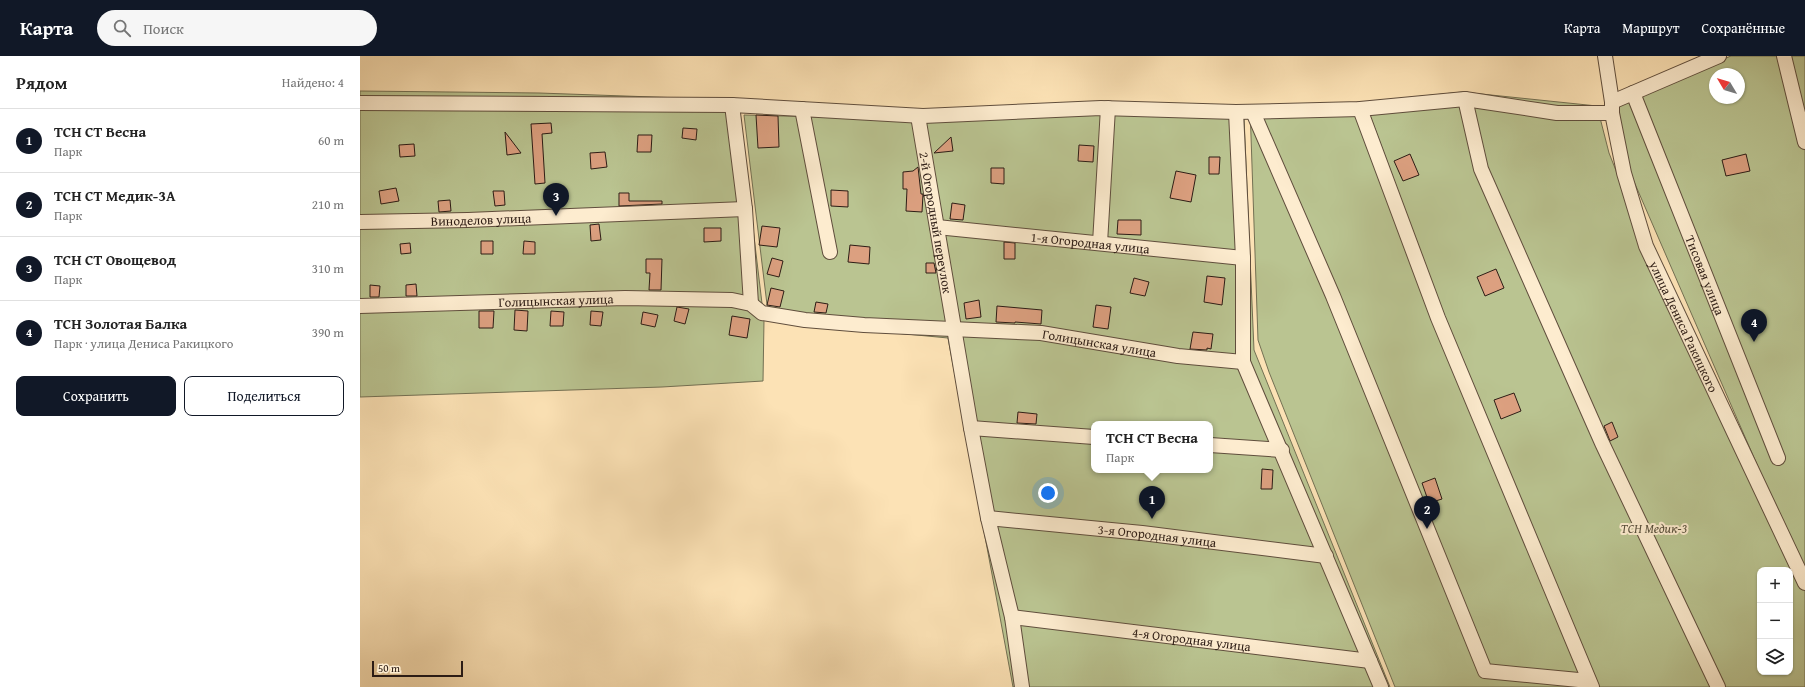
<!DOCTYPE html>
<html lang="ru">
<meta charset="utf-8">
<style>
:root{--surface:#fff;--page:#f6f6f6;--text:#222;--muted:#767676;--line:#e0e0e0;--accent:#111827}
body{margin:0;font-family:"Gentium Book Plus",serif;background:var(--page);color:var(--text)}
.controls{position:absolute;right:12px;bottom:12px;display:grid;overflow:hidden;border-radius:8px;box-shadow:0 1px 3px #0004}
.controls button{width:36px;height:36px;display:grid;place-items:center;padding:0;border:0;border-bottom:1px solid var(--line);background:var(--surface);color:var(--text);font:20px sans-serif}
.compass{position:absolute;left:1349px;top:12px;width:36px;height:36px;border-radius:50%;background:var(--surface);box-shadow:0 1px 3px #0004;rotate:308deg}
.scale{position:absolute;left:12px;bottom:10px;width:91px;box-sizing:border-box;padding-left:4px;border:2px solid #2c1c15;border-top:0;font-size:11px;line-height:14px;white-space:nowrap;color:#2c1c15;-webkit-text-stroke:3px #fdeccf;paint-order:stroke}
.you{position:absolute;left:688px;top:437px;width:14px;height:14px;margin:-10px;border:3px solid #fff;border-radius:50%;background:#1a73e8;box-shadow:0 0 0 6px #1a73e833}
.badge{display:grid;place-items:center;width:26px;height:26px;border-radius:50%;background:var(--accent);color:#fff;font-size:13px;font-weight:700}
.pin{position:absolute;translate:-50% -33px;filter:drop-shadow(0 1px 2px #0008)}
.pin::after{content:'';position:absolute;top:21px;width:14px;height:12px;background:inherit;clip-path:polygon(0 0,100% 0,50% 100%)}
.popup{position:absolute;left:731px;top:365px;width:122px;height:52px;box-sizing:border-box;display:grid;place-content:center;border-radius:8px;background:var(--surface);filter:drop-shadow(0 1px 3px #0005);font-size:13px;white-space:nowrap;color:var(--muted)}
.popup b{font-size:15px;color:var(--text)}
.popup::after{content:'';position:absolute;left:50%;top:100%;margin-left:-8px;border:8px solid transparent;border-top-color:var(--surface)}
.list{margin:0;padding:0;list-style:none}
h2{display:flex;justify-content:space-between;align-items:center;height:52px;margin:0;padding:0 16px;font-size:17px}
h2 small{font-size:13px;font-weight:400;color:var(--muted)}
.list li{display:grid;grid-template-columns:26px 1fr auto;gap:12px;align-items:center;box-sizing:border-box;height:64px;padding:0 16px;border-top:1px solid var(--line)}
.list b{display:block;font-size:15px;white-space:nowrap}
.list p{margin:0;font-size:13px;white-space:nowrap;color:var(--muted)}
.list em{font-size:13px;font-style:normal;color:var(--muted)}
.actions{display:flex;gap:8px;padding:12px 16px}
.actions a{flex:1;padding:9px 0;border:1px solid var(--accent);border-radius:8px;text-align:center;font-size:14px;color:var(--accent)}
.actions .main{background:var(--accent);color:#fff}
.icon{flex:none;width:22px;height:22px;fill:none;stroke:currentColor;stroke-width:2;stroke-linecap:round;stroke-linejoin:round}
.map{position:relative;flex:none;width:1445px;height:631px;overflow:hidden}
header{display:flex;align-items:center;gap:24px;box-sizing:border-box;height:56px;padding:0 20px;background:var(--accent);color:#fff}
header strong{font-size:19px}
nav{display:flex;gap:22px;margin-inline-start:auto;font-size:14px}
.search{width:280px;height:36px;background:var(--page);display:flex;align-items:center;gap:10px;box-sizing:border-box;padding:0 14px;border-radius:22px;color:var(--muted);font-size:15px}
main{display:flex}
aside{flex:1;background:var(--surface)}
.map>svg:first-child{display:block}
</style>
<header>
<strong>Карта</strong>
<div class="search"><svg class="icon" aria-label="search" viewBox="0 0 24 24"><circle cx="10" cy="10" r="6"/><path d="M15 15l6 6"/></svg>Поиск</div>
<nav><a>Карта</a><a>Маршрут</a><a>Сохранённые</a></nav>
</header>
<main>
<aside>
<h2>Рядом<small>Найдено: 4</small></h2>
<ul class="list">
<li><span class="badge">1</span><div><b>ТСН СТ Весна</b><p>Парк</p></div><em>60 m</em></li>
<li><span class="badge">2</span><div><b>ТСН СТ Медик-3А</b><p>Парк</p></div><em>210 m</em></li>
<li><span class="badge">3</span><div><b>ТСН СТ Овощевод</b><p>Парк</p></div><em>310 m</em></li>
<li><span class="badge">4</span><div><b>ТСН Золотая Балка</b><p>Парк · улица Дениса Ракицкого</p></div><em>390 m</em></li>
</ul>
<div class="actions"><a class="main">Сохранить</a><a>Поделиться</a></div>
</aside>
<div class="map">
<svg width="1445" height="631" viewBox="0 0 1445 631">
<rect width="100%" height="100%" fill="#fce2b5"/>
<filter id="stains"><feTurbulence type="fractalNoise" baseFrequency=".005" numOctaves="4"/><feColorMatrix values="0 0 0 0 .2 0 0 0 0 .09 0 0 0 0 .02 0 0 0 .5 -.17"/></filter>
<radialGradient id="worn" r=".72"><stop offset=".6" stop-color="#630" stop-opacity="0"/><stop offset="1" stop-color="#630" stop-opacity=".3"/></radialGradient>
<path fill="#bac491" stroke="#737053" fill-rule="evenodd" d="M1371 0H1445V519L1242 52ZM1355 18H1379V42H1355Z
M0 35 179 37 379 44V56L404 264 403 325 302 331 0 341Z
M1102 36 1237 50 1249 97 1286 190 1445 527V631H1237L1083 256 1005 46ZM1400 514H1430V616H1400Z
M997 48 1225 631H1035L909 316 898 284 890 51Z
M756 56 884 61 894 294 1030 631H653L588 282 409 265 384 59 573 64ZM734 368H850V414H734Z"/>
<path fill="#dca080" stroke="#2c1c15" d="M396 59 418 60 419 91 398 92Z
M191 67 192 77 182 78 185 127 175 128 171 68Z
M323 72 337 73 336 84 322 82Z
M145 76 161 97 147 99Z
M278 79H292L291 96H277Z
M591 81 593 95 574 97Z
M54 88 55 100 40 101 39 89Z
M719 89 734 90 733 106 718 105Z
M245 96 247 111 231 113 230 97Z
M1050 98 1059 119 1043 125 1034 105Z
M1386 98 1390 115 1366 120 1362 104Z
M849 101H860L859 118H849Z
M558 111 561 138H563L562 156 546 155 547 133H543V116L553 115Z
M631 112H644V128L631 127Z
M816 115 836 119 831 146 810 142Z
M36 132 39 145 21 148 19 135Z
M471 134 488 135V151L471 150Z
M133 135H144L145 149 135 150Z
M259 137H269V145H302V148L259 150Z
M90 144 91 155 79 156 78 145Z
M592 147 605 149 603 164 590 163Z
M758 164H781V179L757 178Z
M239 168 241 184 231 185 230 169Z
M402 170 420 172 417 191 399 189Z
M344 172H361V185L344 186Z
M121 185H133V198H121Z
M164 185 175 186V198H163Z
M644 186 655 187V203H644Z
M50 187 51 197 41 198 40 188Z
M490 189 510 191 509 208 488 206Z
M412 202 423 205 419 221 407 218Z
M286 203H302L301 234H289L290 217H286Z
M566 207H574L576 217H566Z
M1136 213 1144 232 1125 240 1117 221Z
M847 220 865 222 862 249 844 246Z
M774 222 789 226 785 240 770 237Z
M56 228 57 240H46V229Z
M10 229 20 230 19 241H10Z
M411 232 424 235 420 251 407 249Z
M619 244 621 261 606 263 604 247Z
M456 246 468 248 466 257 454 256Z
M736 249 751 251 748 273 733 271Z
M637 250 682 254 681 268 655 266V267L636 266Z
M317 251 329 253 325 268 314 265Z
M155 254 168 255 167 275 154 274Z
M119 255H134L133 272H119Z
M191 255 204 256 203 270H190Z
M231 255 243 256 241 270 230 269Z
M283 256 298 259 295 271 281 268Z
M372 260 390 263 387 282 369 279Z
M833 276 853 278 851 293 847 292V294L830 293Z
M1154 337 1161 355 1141 363 1134 344Z
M658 356 677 358 676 368 657 367Z
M1252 366 1258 381 1250 385 1244 370Z
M902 413 913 414 912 433H901Z
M1075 422 1082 443 1069 447 1062 427Z"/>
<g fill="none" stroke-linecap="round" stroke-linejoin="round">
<g stroke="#604e3d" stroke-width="16">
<g id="minor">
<path id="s1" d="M1245 0 1252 46V57L1264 117 1286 190 1445 527"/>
<path d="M1424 0 1445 86"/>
<path id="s2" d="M1273 37 1418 402"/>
<path d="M1105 43 1121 113 1242 387 1358 631"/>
<path d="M1252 46 1359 0"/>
<path d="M0 47 372 49 563 60 741 52 876 56 1000 53 1105 43 1197 57H1252"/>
<path d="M372 49 385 153 391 248"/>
<path d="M442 53 470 196"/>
<path d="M1000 53 1078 262 1232 631"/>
<path d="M876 56 883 202V306L1021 631"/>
<path d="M893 56 973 240 1125 615 1229 625"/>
<path id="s3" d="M558 60 611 372 628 462 652 561 662 631"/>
<path id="s4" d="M0 166 108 164 385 153"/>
<path id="s5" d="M577 171 883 202"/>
<path d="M740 187 748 52"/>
<path id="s6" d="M0 250 265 242 372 244 391 248 402 257 445 264 504 269 681 277 818 300 883 306"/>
<path d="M611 372 734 381"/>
<path d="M850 389 922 394"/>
<path id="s7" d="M628 462 782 477 966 500"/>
<path id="s8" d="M652 561 1010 605"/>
</g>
</g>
<use href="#minor" stroke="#fdeccf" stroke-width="14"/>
</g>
<g text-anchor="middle" stroke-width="4" stroke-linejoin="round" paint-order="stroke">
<g font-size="13" fill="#2c1c15" stroke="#fdeccf">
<text dy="5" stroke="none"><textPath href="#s4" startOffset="121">Виноделов улица</textPath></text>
<text dy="5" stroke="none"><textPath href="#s3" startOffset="108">2-й Огородный переулок</textPath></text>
<text dy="5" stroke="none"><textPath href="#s5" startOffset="154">1-я Огородная улица</textPath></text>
<text dy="5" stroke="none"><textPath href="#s2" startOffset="196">Тисовая улица</textPath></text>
<text dy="5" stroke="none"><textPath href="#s6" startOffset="196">Голицынская улица</textPath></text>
<text dy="5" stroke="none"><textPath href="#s1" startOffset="284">улица Дениса Ракицкого</textPath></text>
<text dy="5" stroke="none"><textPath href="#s6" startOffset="745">Голицынская улица</textPath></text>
<text dy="5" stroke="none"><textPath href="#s7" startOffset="170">3-я Огородная улица</textPath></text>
<text dy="5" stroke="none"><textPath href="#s8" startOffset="181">4-я Огородная улица</textPath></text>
</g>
<g font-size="13" font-style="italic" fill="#574e3a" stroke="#fdeccf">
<text x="1294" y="477">ТСН Медик-3</text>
</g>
</g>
<rect width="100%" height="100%" filter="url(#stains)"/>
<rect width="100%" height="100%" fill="url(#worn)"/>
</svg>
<div class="controls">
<button>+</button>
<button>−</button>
<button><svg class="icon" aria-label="layers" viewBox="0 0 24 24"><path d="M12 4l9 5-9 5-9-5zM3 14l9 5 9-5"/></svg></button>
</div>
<svg class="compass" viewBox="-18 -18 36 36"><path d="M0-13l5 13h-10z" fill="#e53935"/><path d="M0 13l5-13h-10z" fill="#767676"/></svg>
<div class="scale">50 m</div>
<div class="you"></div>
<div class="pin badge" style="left:792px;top:463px">1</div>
<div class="popup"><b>ТСН СТ Весна</b>Парк</div>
<div class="pin badge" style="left:1067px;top:473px">2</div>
<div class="pin badge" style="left:196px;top:160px">3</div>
<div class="pin badge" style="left:1394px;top:286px">4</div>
</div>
</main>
